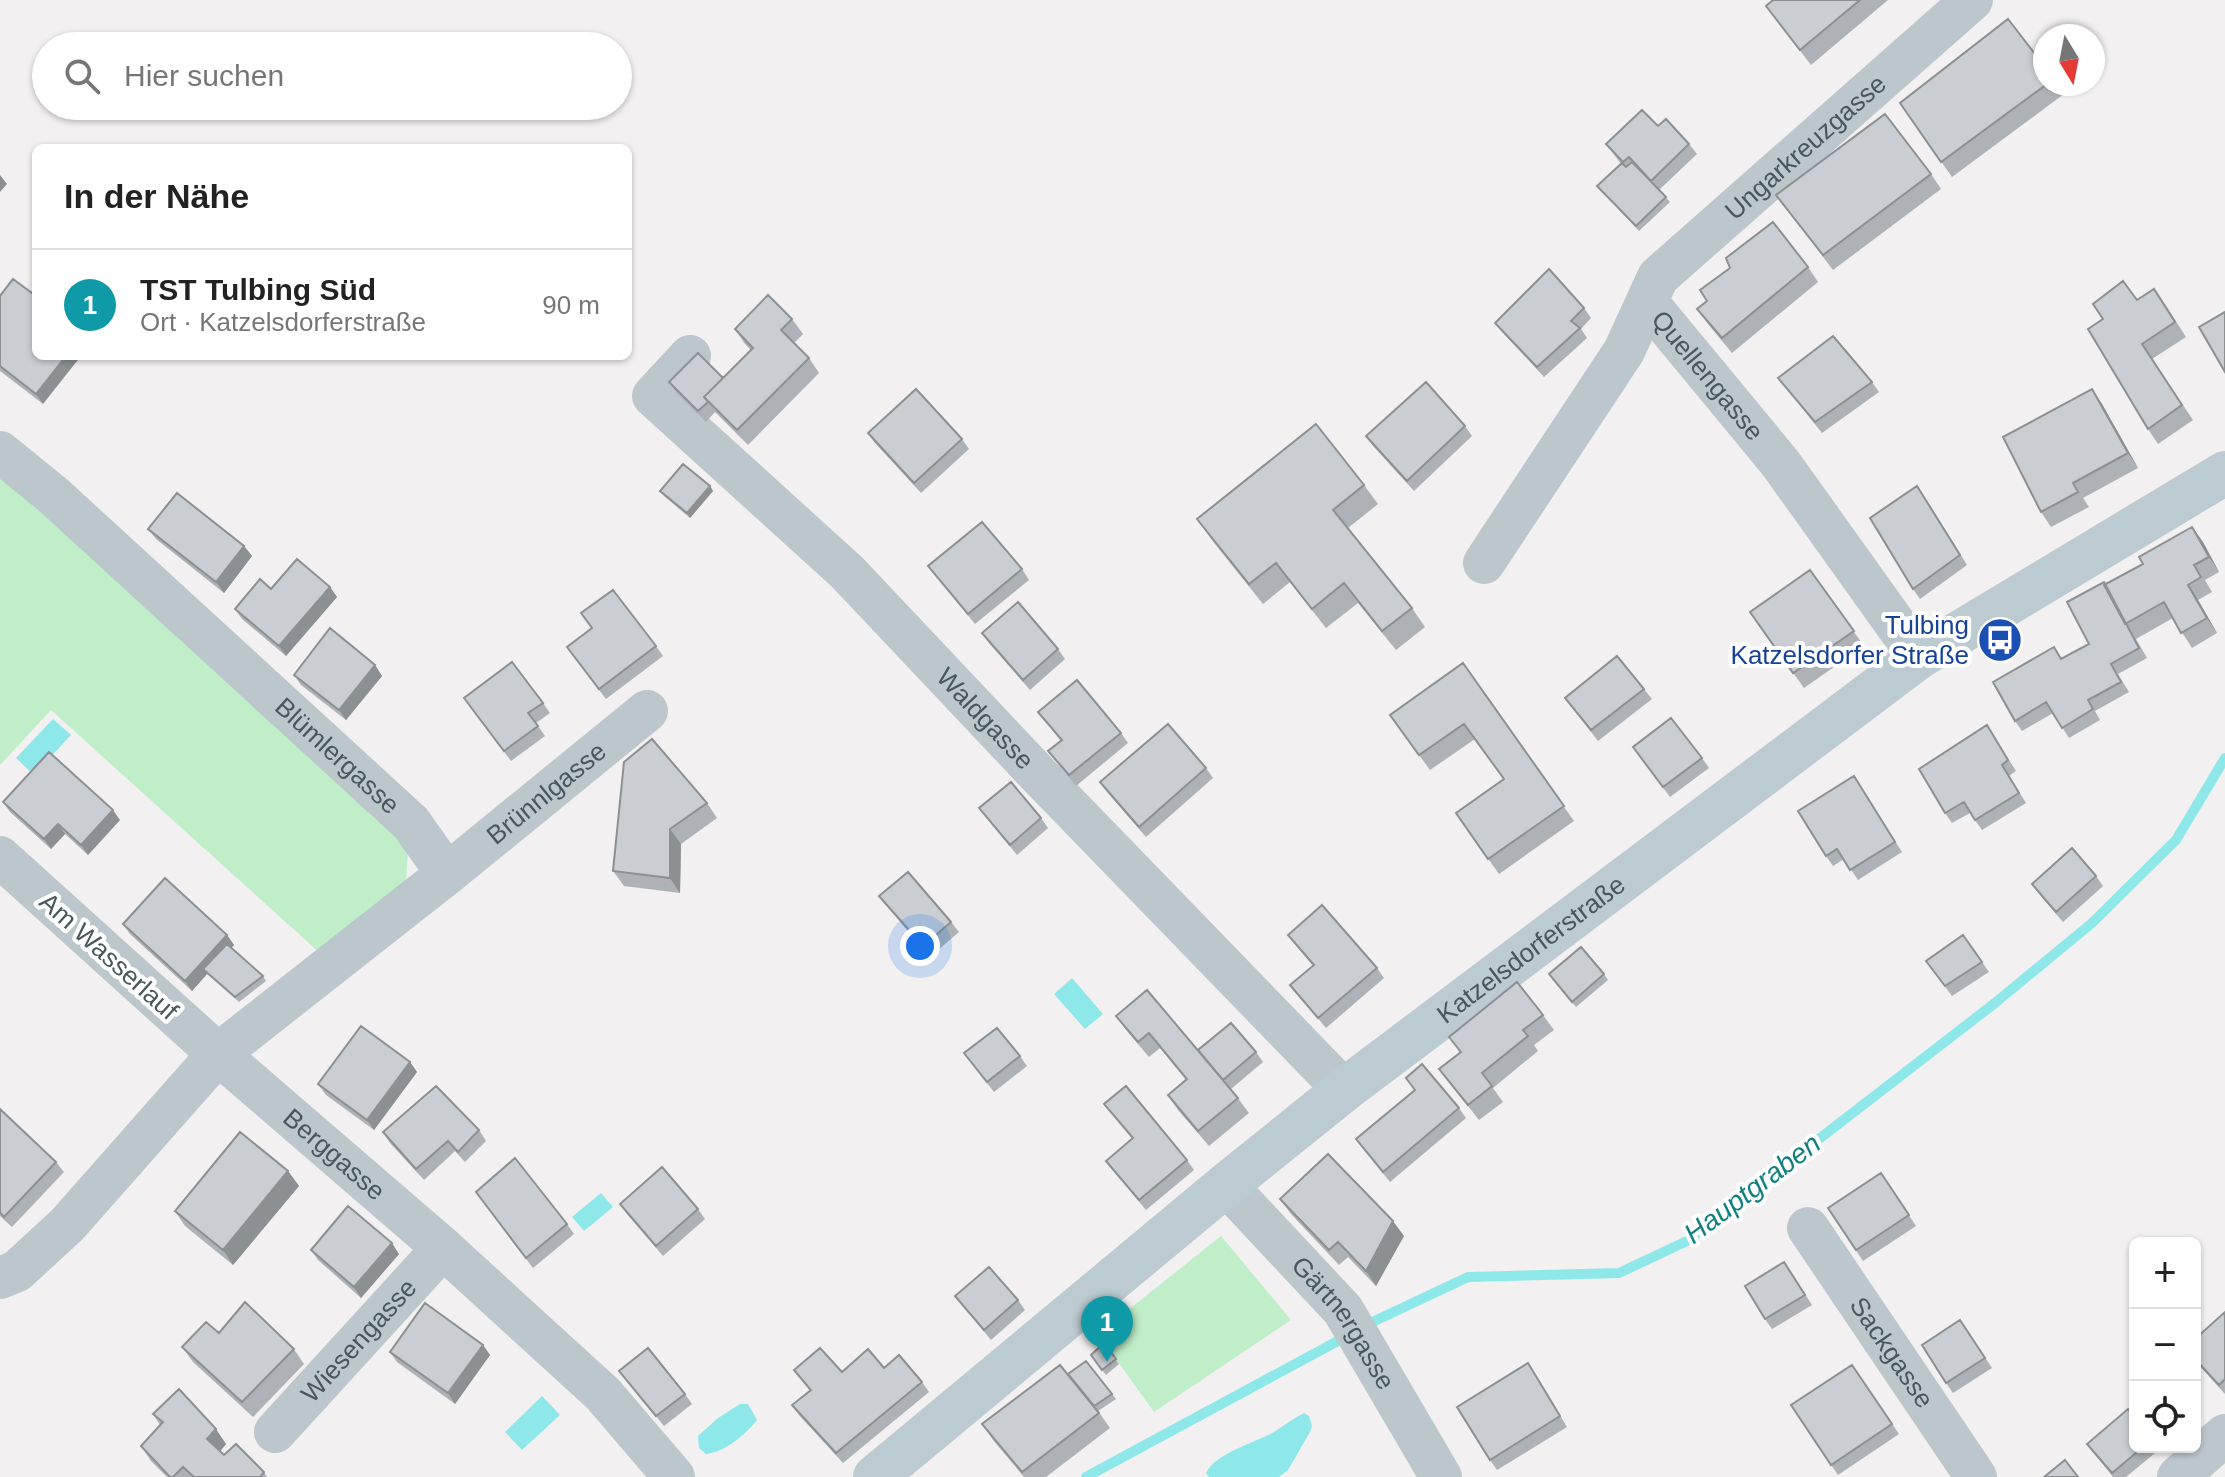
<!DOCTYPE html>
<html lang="de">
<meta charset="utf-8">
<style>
:root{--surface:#fff;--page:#f2f2f2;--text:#222;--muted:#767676;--line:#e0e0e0;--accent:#1f96dd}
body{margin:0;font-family:Arial,sans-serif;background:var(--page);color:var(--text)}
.controls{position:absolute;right:24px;bottom:24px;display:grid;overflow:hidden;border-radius:12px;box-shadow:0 2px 6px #0004}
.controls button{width:72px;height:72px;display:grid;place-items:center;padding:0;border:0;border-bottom:2px solid var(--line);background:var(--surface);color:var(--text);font:40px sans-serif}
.compass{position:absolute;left:2033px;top:24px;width:72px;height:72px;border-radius:50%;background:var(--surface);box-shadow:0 2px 6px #0004;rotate:170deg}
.you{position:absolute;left:920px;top:946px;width:28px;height:28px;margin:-20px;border:6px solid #fff;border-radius:50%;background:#1a73e8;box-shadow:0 0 0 12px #1a73e833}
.badge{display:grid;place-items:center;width:52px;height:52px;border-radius:50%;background:var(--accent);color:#fff;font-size:26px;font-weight:700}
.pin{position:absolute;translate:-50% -66px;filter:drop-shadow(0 2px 4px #0008)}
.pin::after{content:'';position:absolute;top:42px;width:28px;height:24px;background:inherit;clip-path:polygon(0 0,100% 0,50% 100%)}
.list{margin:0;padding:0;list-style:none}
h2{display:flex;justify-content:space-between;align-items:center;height:104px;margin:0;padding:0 32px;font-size:34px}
h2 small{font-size:26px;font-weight:400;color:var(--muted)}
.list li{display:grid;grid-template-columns:52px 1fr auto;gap:24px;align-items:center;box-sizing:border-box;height:112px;padding:0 32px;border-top:2px solid var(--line)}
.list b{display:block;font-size:30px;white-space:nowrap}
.list p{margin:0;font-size:26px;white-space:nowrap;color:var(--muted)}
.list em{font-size:26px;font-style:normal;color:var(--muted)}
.icon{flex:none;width:44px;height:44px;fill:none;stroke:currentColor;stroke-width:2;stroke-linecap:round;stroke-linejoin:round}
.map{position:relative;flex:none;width:2225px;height:1477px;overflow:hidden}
.search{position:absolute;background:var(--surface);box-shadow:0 2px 6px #0004;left:32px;top:32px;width:600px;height:88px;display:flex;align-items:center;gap:20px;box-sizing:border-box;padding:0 28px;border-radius:44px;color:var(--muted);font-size:30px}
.panel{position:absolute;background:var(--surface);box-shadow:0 2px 6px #0004;left:32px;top:144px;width:600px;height:216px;border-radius:12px}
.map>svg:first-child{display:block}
</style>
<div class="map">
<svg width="2225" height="1477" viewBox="0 0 2225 1477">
<rect width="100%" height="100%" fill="#f2f0f0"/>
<path fill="#c0eec9" d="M0 465 392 821 408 850 406 882 321 954 51 710 0 765Z
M1221 1236 1291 1320 1154 1412 1098 1334Z"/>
<path fill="#8ee8e9" d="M53 719 71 735 34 775 16 758Z
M1072 978 1103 1014 1085 1029 1054 994Z
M601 1193 613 1207 584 1231 572 1217Z
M542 1396 560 1415 522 1450 505 1432Z
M740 1404H748L757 1420C745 1435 725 1452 706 1454L699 1448 698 1436 718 1418Z
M1304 1413 1309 1416 1312 1426 1310 1432 1288 1470 1279 1477H1209L1206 1473C1216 1452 1259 1442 1277 1430 1286 1424 1294 1418 1304 1413Z"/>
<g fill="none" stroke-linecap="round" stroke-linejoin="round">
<path stroke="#8ee8e9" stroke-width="10" d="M1364 1326 1468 1277 1619 1273 1687 1241 1995 1003 2092 923 2176 840 2225 758
M1086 1477 1347 1336"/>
<g stroke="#bcc7cc" stroke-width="42">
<path id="s1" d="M1648 303 1781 464 1919 657"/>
<path id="s2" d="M690 356 653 396 847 572 1032 768 1344 1090"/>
<path id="s3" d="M0 452 53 495 411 823 447 874 218 1054 0 857"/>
<path id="s4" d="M1484 563 1624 351 1658 277 1972 0"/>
<path id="s5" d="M447 874 647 711"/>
<path id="s6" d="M1226 1185 1343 1310 1441 1477"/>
<path id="s7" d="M1808 1228 1976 1477"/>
<path id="s8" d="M0 1278 17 1271 67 1225 218 1054 443 1248 603 1394 674 1477"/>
<path id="s9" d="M275 1432 443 1248"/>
<path d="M2178 1477 2225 1435"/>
</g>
<path stroke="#bccad1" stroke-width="44" id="s10" d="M875 1477 1226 1185 1344 1090 1919 657 2225 473"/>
</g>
<path fill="#aeb1b5" d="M1773 0H1888L1811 65 1766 6Z
M2045 84H2058L2064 94 1952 177 1900 103Z
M1658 126 1689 144 1697 154 1659 190 1670 202 1639 231 1597 186 1621 164 1606 144Z
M1931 174 1941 189 1833 270 1776 195Z
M1808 267 1818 282 1732 353 1708 324 1697 309 1707 301Z
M0 296 43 404 0 371Z
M2137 300 2165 304 2186 337 2152 359 2193 420 2158 444 2148 429Z
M1584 308 1591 318 1581 329 1587 338 1544 377 1503 333 1495 323Z
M792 319 803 334 794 343 809 358 819 373 748 445 715 412 706 422 676 392 669 382 723 378 751 350 745 344 735 329Z
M1778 378 1872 382 1879 392 1822 433Z
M2102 404 2138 468 2083 498 2089 507 2051 527 2041 512Z
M1465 426 1472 436 1414 491 1373 446 1366 436Z
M868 433 962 439 969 449 921 493 875 443Z
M1364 485 1378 504 1348 528 1412 608 1425 627 1396 650 1358 603 1326 628 1290 582 1263 604 1211 539 1197 519Z
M710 486 713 491 690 518 664 496 660 491Z
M1924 496 1967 565 1920 599 1913 589Z
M2192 527 2203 542 2219 572 2205 580 2212 592 2198 600 2217 633 2192 648 2173 618 2136 639 2147 658 2118 674 2129 692 2095 711 2100 720 2069 738 2053 713 2022 731 2015 721 2062 658 2089 644 2105 585 2143 564Z
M148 529 244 546 252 556 224 593 156 539Z
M928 566 1022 569 1029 580 975 624Z
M1810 570 1864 646 1804 688 1750 612Z
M330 587 337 597 286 656 242 619 235 609 271 589Z
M982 633 1058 649 1065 659 1030 690 989 643Z
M656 646 663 656 606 699 574 657Z
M1463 663 1574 821 1499 874 1456 813 1504 779 1475 739 1430 770 1390 715Z
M375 665 382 676 346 720 301 685 294 675Z
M1644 689 1652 699 1598 741 1565 698Z
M464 698 543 703 550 713 536 723 545 736 511 761Z
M1038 712 1121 733 1128 743 1076 786 1048 751 1061 741Z
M1987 725 2016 771 2009 776 2026 803 1982 830 1970 813 1952 823 1945 813Z
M1633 747 1702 758 1709 768 1670 797Z
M1206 768 1213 778 1146 837 1107 792 1100 782Z
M1854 776 1902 852 1858 880 1844 859 1833 866 1826 856Z
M3 802 120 820 88 855 65 834 51 849 10 812Z
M707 803 717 818 681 844 680 893 624 886 613 871Z
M979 808 1041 818 1048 828 1017 855Z
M2096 876 2103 886 2063 922 2039 894 2032 884Z
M879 896 951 922 959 932 930 957 887 906Z
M123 924 227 935 234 945 231 948 263 976 266 981 239 1002 207 974 192 991 130 934Z
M1288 935 1377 968 1384 978 1326 1028 1290 985 1313 966Z
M1963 935 1989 972 1952 996 1926 961Z
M1604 974 1608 980 1576 1007 1552 979Z
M1543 1015 1554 1030 1534 1045 1538 1051 1493 1088 1503 1102 1479 1120 1439 1069 1460 1053 1449 1037Z
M1116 1016 1198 1050 1256 1052 1263 1062 1231 1089 1249 1113 1209 1146 1178 1110 1168 1095 1186 1080 1160 1048 1149 1057 1127 1031Z
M964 1053 1020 1056 1027 1066 994 1092Z
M410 1062 417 1072 374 1130 326 1095 318 1084Z
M1406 1078 1459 1108 1466 1118 1390 1182 1356 1139 1414 1090Z
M1104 1104 1187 1160 1194 1170 1146 1210 1106 1161 1133 1139Z
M0 1109 56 1162 64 1172 12 1227 0 1216Z
M479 1130 486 1141 465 1162 455 1151 424 1180 390 1143 383 1132Z
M288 1171 299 1186 233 1265 185 1226 175 1211Z
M1881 1173 1916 1226 1863 1261 1828 1208Z
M1280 1199 1404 1236 1376 1286 1348 1257 1339 1265 1291 1214Z
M483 1202 567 1224 574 1234 533 1268Z
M620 1204 698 1209 705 1219 663 1256 627 1214Z
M311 1250 399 1254 361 1298 318 1260Z
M1791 1272 1812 1305 1772 1329 1765 1319Z
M955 1296 1018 1300 1025 1310 991 1340Z
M2225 1312V1394L2195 1361V1339Z
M1960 1320 1992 1368 1953 1393 1946 1383Z
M219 1333 294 1349 304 1364 253 1417 193 1362 182 1347Z
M1104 1343 1119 1364 1106 1375 1091 1355Z
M483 1345 490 1355 455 1404 397 1362 390 1352Z
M1086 1361 1116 1399 1098 1411 1110 1428 1046 1477H1024L993 1440 982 1424 1068 1374Z
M1852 1365 1899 1434 1838 1475 1791 1405Z
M884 1368 922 1382 929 1392 843 1463 799 1415 792 1405 810 1391 794 1370 842 1372Z
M619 1371 685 1394 692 1404 664 1426Z
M1535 1374 1567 1427 1497 1470 1490 1460Z
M153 1414 226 1444 220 1451 224 1455 264 1472 267 1477H167L151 1461 141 1446 160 1425Z
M2087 1444 2135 1447H2160L2161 1448 2126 1477H2113Z"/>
<path fill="#8d9093" d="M0 175 7 184 0 192Z
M66 356H81L43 404 36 394Z
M2092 389 2102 404 2138 468 2128 453Z
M710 486 713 491 690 518 687 513Z
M2192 527 2203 542 2219 572 2209 557Z
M244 546 252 556 224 593 216 582Z
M2188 585 2198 600 2217 633 2207 618Z
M330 587 337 597 286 656 279 646Z
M375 665 382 676 346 720 339 710Z
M113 810 120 820 88 855 81 845Z
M58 824 65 834 51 849 44 839Z
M670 829 681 844 680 893 670 878Z
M227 935 234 945 208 973 203 969 207 974 192 991 185 981Z
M410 1062 417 1072 374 1130 367 1120Z
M288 1171 299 1186 233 1265 223 1250Z
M1393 1221 1404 1236 1376 1286 1366 1271Z
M392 1243 399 1254 361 1298 354 1287Z
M483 1345 490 1355 455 1404 448 1393Z
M216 1429 226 1444 218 1454 207 1439Z"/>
<path fill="#caced2" stroke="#8d9093" stroke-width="2" d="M1773 0H1860L1800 50 1766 6Z
M2008 19 2045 67V84H2047L1941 162 1900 103Z
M1642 110 1658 126 1666 119 1689 144 1651 181 1629 157 1623 162 1606 144Z
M1885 114 1931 174 1823 255 1776 195Z
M1632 162 1666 197 1636 226 1597 186 1622 163 1626 167Z
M1773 222 1808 267 1722 338 1697 309 1707 301 1700 290 1730 268 1726 258Z
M1549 269 1584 308 1571 321 1580 328 1537 367 1495 323Z
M13 279 36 296V356H66L36 394 0 366V296Z
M2123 281 2137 300 2154 289 2175 322 2142 344 2182 405 2148 429 2088 329 2103 319 2093 304Z
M768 295 792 319 781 330 809 358 737 430 704 397 753 348 735 329Z
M2225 312V372L2199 327Z
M1833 336 1872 382 1815 422 1778 378Z
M698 353 723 378 704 397 708 402 698 411 669 382Z
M1426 382 1465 426 1407 481 1366 436Z
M916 389 962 439 914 483 868 433Z
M2092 389 2128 453 2073 483 2078 492 2041 512 2003 437Z
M1316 424 1364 485 1333 510 1412 608 1382 631 1344 583 1312 609 1276 563 1249 584 1197 519Z
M683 464 710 486 687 513 660 491Z
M1917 486 1960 555 1913 589 1870 518Z
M177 493 244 546 216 582 148 529Z
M982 522 1022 569 968 614 928 566Z
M2192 527 2209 557 2194 565 2201 577 2188 585 2207 618 2181 633 2164 602 2125 624 2104 585 2143 564 2139 557Z
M297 559 330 587 279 646 235 609 260 579 271 589Z
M1810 570 1854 631 1793 673 1750 612Z
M2104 582 2139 648 2111 664 2121 682 2088 700 2093 709 2062 728 2046 702 2015 721 1993 682 2054 647 2061 659 2089 644 2067 602Z
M613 590 656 646 599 689 567 647 592 628 581 613Z
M1018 602 1058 649 1023 680 982 633Z
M330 628 375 665 339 710 294 675Z
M1617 656 1644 689 1591 730 1565 698Z
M512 662 543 703 528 713 538 726 504 751 464 698Z
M1463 663 1564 806 1488 859 1456 813 1504 779 1464 724 1419 755 1390 715Z
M1077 680 1121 733 1069 775 1048 751 1062 740 1038 712Z
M1671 718 1702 758 1663 787 1633 747Z
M1168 724 1206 768 1139 827 1100 782Z
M1987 725 2008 760 2002 765 2019 793 1975 820 1964 802 1945 813 1919 769Z
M652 739 707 803 670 829V878L613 871 624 762Z
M49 752 113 810 81 845 58 824 44 839 3 802Z
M1854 776 1895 842 1850 870 1837 849 1826 856 1798 811Z
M1011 782 1041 818 1010 845 979 808Z
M2072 848 2096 876 2056 912 2032 884Z
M908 872 951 922 923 946 879 896Z
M165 878 227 935 185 981 123 924Z
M1322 905 1377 968 1318 1018 1290 985 1314 965 1288 935Z
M1963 935 1982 962 1945 986 1926 961Z
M227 944 263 976 235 997 203 969Z
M1581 947 1604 974 1572 1002 1549 974Z
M1517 982 1543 1015 1523 1030 1528 1036 1482 1073 1492 1086 1468 1105 1439 1069 1461 1052 1449 1037Z
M1147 990 1238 1098 1198 1131 1168 1095 1187 1079 1149 1033 1138 1042 1116 1016Z
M1231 1023 1256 1052 1223 1080 1198 1050Z
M361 1026 410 1062 367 1120 318 1084Z
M997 1028 1020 1056 987 1082 964 1053Z
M1422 1064 1459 1108 1383 1172 1356 1139 1415 1090 1406 1078Z
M436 1086 479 1130 458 1152 448 1141 416 1169 383 1132Z
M1126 1086 1187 1160 1139 1200 1106 1161 1133 1138 1104 1104Z
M0 1109 56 1162 4 1217 0 1212Z
M240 1132 288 1171 223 1250 175 1211Z
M1328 1154 1393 1221 1366 1271 1338 1242 1329 1250 1280 1199Z
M515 1158 567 1224 526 1258 476 1192Z
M662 1167 698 1209 656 1246 620 1204Z
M1881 1173 1909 1215 1856 1250 1828 1208Z
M348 1206 392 1243 354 1287 311 1250Z
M1784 1262 1805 1295 1765 1319 1745 1286Z
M989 1267 1018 1300 984 1330 955 1296Z
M245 1302 294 1349 242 1402 182 1347 206 1322 219 1333Z
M425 1303 483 1345 448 1393 390 1352Z
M2225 1312V1379L2219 1385 2195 1359V1339Z
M1960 1320 1985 1358 1946 1383 1922 1345Z
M1104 1343 1116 1359 1102 1370 1091 1355Z
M648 1348 685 1394 656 1416 619 1371Z
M820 1348 842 1372 868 1349 884 1368 899 1355 922 1382 836 1453 792 1405 811 1390 794 1370Z
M1086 1361 1112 1394 1094 1406 1068 1374Z
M1528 1363 1560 1416 1490 1460 1457 1407Z
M1060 1365 1099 1413 1022 1472 982 1424Z
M1852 1365 1892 1424 1831 1465 1791 1405Z
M179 1389 216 1429 207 1439 224 1455 236 1444 264 1472 260 1477H194L183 1467 173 1477H170L141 1446 163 1422 153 1414Z
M2128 1409 2135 1416V1447H2143L2112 1473 2087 1444Z
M2065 1460 2078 1477H2044Z"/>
<defs>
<g id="bus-disc" transform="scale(2.3)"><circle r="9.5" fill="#1a4fb4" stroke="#fff"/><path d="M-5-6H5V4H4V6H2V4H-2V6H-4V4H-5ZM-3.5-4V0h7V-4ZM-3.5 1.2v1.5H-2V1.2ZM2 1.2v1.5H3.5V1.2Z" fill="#fff"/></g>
</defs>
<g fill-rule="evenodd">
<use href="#bus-disc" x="2000" y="640"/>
</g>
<g text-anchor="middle" stroke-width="8" stroke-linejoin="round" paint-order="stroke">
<g font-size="26" fill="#48575d" stroke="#fff">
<text dy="9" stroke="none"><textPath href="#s4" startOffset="532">Ungarkreuzgasse</textPath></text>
<text dy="9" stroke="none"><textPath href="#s1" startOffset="94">Quellengasse</textPath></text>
<text dy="9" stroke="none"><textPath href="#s2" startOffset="518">Waldgasse</textPath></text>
<text dy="9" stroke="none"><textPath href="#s3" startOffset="454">Blümlergasse</textPath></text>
<text dy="9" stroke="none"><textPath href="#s5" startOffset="128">Brünnlgasse</textPath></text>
<text dy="9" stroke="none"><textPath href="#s10" startOffset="842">Katzelsdorferstraße</textPath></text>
<text transform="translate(109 956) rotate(42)" y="9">Am Wasserlauf</text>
<text dy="9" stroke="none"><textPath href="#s8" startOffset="468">Berggasse</textPath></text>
<text dy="9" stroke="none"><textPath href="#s6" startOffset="182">Gärtnergasse</textPath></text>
<text dy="9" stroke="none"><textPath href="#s9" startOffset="124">Wiesengasse</textPath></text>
<text dy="9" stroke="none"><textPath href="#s7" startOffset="150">Sackgasse</textPath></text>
</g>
<g font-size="26" fill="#164399" stroke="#fff" text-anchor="end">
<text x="1969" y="634">Tulbing<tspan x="1969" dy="30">Katzelsdorfer Straße</tspan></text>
</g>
<g font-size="28" font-style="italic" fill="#117f82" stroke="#fff">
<text transform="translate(1752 1188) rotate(-37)" y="10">Hauptgraben</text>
</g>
</g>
</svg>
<div class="controls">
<button>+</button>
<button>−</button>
<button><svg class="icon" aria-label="locate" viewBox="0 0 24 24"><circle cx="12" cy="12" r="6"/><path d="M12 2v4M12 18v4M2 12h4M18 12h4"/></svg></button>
</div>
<svg class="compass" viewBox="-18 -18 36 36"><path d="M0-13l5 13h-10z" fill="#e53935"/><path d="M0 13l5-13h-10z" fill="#767676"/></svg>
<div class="you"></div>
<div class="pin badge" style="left:1107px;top:1362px;background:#0f9aa8">1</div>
<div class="search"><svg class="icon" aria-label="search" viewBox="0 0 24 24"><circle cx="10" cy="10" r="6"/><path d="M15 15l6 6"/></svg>Hier suchen</div>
<section class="panel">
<h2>In der Nähe<small></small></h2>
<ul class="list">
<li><span class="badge" style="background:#0f9aa8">1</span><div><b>TST Tulbing Süd</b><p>Ort · Katzelsdorferstraße</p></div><em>90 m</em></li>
</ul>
</section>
</div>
